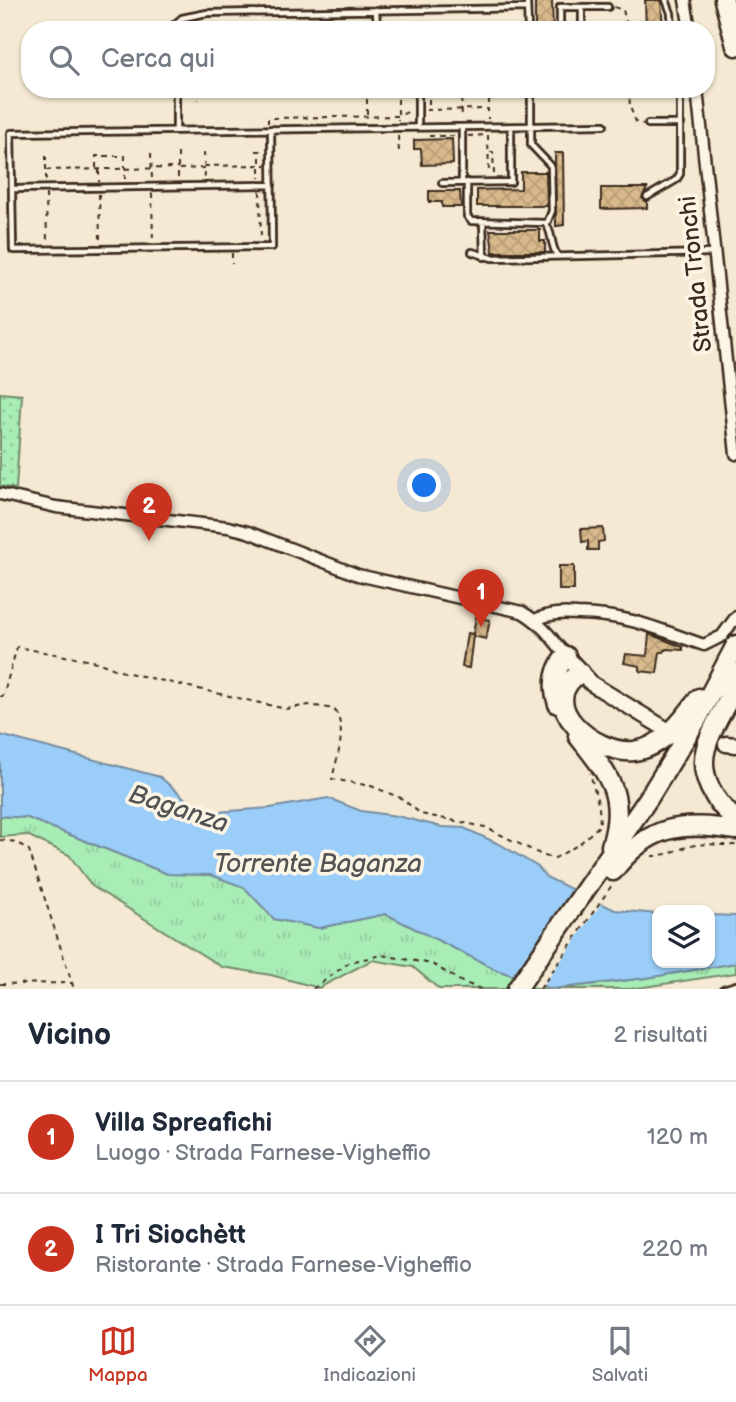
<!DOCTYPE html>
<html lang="it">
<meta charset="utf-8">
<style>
:root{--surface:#fff;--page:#f6f6f7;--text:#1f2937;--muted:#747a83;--line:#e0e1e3;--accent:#c8321e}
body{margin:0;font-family:"Balsamiq Sans",sans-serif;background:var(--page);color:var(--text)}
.controls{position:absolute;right:21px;bottom:21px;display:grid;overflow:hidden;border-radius:14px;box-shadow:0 2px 5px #0004}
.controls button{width:63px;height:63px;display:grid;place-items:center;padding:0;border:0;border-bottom:2px solid var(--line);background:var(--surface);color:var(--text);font:35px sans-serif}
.you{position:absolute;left:425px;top:486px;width:24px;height:24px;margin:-18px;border:5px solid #fff;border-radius:50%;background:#1a73e8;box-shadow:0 0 0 10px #1a73e833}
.badge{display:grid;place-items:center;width:46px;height:46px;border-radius:50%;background:var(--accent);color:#fff;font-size:23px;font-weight:700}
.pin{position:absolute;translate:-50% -58px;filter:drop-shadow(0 2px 4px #0008)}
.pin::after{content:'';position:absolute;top:37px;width:24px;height:21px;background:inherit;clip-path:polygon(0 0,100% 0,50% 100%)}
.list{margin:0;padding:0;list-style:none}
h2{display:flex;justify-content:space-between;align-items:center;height:91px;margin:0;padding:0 28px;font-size:30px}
h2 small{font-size:23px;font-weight:400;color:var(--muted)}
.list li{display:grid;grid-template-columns:46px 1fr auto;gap:21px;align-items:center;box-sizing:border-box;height:112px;padding:0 28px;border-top:2px solid var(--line)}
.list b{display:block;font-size:26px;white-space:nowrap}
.list p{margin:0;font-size:23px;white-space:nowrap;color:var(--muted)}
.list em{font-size:23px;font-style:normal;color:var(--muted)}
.icon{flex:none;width:38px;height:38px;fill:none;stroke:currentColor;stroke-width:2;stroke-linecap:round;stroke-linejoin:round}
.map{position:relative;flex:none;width:736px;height:989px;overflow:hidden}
.search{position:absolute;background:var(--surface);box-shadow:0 2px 5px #0004;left:21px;right:21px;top:21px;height:77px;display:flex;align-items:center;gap:18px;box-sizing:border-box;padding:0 24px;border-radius:28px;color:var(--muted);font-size:26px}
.sheet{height:315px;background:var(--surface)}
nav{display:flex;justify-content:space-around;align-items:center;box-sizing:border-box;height:98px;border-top:2px solid var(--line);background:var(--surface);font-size:19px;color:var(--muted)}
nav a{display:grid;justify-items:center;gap:4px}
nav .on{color:var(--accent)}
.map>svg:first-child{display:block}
</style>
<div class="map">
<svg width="736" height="989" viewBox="0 0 736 989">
<defs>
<pattern id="grass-tufts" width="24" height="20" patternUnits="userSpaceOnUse" patternTransform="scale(1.75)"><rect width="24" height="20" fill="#a8ecb6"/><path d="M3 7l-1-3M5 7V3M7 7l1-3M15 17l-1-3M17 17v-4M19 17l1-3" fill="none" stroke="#92cb9c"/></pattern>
<pattern id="park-dots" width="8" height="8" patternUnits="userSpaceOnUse" patternTransform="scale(1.75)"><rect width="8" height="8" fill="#a8ecb6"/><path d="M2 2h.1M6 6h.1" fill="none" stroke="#92cb9c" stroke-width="1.8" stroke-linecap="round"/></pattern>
<pattern id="building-cross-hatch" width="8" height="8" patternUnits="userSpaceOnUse" patternTransform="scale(1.75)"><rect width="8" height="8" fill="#d8b98b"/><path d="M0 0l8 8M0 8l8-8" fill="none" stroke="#ba9f78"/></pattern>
</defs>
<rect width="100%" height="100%" fill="#f5e9d3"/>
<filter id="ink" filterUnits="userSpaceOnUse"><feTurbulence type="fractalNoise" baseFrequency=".0143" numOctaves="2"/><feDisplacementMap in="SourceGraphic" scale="14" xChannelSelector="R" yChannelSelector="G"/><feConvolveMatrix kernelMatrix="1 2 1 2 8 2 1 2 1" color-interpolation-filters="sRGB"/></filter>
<g filter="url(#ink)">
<path fill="url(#grass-tufts)" stroke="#728b6a" stroke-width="2" d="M0 816 28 818 168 874 211 875 244 887 274 919 319 928 386 914 497 970 552 989H439L413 967 372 960 319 988 271 975 222 967 92 886 69 855 27 835 0 837Z
M736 963V973L631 989H556L646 978Z"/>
<path fill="url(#park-dots)" stroke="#728b6a" stroke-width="2" d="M0 393 22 395 16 489 0 486Z"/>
<path fill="#9acef8" stroke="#748ca1" stroke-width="2" d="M0 735 160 777 202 813 270 808 328 798 361 811 397 816 442 827 464 828 501 845 538 867 546 877 615 910 657 914V963H710V915L736 916V963L646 978 552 989 497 970 386 914 319 928 274 919 244 887 211 875 168 874 28 818 0 816Z"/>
<path fill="#f5e9d3" d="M576 888 603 901 541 989 513 979Z"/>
<path fill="url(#building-cross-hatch)" stroke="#3b2a1e" stroke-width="2" d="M535 0H552L553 30H535Z
M645 0H661L663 30H646Z
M452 139 453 164 422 165 421 149H414V140Z
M555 153H563L564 225 556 226Z
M521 172H546L547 206H477V190L521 189Z
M601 188H647L642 198 647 202V208L601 209Z
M429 191H460L461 207H442V202H429Z
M490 230H540V241H545V252H493Z
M603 528 604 541 598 542V550H588V541L582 542 581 529Z
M559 566H574V590H559Z
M476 617 490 620 486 639 473 636 469 668 462 667 467 633 473 634Z
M649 634 683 647V650L666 649 664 652H660L657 673 640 671V666L624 663 626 654 647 656Z"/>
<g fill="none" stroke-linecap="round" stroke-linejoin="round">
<g stroke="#3b2a1e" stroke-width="10">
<path id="lane" d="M666 0 671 13 672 30
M527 2 528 30
M376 10 377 30
M175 30V24L182 18 207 13 527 8
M560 30V7H608
M567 30H582V7
M176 89V131
M418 89V127
M531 89V145L551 166 552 211 547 223
M648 124H681
M462 127V182
M271 129 272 247 13 250 11 133C209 130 407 128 604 125
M467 182V216L471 221 545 223C553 231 550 245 557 255
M442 183 511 182V127
M12 189 272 185
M647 197 676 180 680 174V89
M483 222 484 257
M472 252 492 258 713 253
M723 989 736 985"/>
</g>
<g stroke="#3b2a1e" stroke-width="15">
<path id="street" d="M685 0 690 30
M697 89 736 454
M0 494 56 507 228 527 248 532 358 575 522 612C541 623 552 638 566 656
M535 620C550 613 562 613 578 614 630 615 657 629 704 645L722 636 736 617"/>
</g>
<g stroke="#3b2a1e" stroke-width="19">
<path id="secondary" d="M566 656 592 684 664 728
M726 744 736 745"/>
</g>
<g stroke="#3b2a1e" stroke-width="23">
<path id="highway" d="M724 0 736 46
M736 672C732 682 731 694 726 704 719 718 710 732 706 748 698 775 715 804 736 819
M580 673C533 704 595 755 634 751 662 748 684 719 699 698
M558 704C552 686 553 671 566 656
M578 736C609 775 627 796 611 846
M613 871C649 824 682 822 736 830
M517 989 648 799 696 721 736 645"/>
</g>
<path stroke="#3b2a1e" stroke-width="2" stroke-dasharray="5 5" stroke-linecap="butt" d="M614 7 623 10 628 30
M423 21V30
M398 22V30
M222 24V30
M198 89V100
M223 89V99
M254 89V99
M298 89V98
M367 89V116
M386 89 387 97
M398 89V120
M429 89V109
M461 89 462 119
M489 89V109
M548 89V95H552V89
M629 89 630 107 636 122 643 124
M336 97V89
M426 110 488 109V119
M268 123V118L398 116 410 111
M488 135 489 175
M398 136 399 152
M429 136H456
M468 136 487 135
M256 151H260V178
M204 152 205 179
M490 152H493L494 174
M151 153 152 180
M178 153V179
M46 155V181
M204 166 266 165
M96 168V156H125V179
M179 169 204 168
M46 170 178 168
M99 170V182
M260 191 261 241
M152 193 153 243
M46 194 47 244
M99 194 100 241
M232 253V264
M0 696H3L17 647 97 662 120 671 286 709 309 705 334 709C348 729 337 757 332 779L371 786 401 798 421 814 485 827 544 856 555 858 578 845 600 825 599 807 590 773
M0 840 16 842 29 850 74 989
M652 856C667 856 681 847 696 845 709 843 723 846 736 845
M0 984 71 983
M313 989 350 962 382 955 432 964 462 982 482 989
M540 989 612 885"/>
<use href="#lane" stroke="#fcf5e5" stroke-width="4.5"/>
<use href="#street" stroke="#fcf5e5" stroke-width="10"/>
<use href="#secondary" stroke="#fcf5e5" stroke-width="14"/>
<use href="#highway" stroke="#fcf5e5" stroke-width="18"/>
</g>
</g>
<g text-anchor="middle" stroke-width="7" stroke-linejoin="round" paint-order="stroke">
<g font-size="24" fill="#3b2a1e" stroke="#fcf5e5">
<text transform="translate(695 274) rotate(-96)" y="8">Strada Tronchi</text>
</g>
<g font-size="26" font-style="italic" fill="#535354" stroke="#fcf5e5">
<text transform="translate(179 808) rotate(18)" y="9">Baganza</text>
<text x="318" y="872">Torrente Baganza</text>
</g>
</g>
</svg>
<div class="controls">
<button><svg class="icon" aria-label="layers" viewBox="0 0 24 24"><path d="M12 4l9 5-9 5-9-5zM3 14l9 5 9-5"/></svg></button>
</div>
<div class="you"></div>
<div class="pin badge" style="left:481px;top:627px">1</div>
<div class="pin badge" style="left:149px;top:541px">2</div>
<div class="search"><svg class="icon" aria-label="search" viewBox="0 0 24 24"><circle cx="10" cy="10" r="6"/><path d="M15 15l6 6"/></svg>Cerca qui</div>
</div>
<section class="sheet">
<h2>Vicino<small>2 risultati</small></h2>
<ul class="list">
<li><span class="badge">1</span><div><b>Villa Spreafichi</b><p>Luogo · Strada Farnese-Vigheffio</p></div><em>120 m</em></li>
<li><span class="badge">2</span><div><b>I Tri Siochètt</b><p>Ristorante · Strada Farnese-Vigheffio</p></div><em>220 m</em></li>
</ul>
</section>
<nav>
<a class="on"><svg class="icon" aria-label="map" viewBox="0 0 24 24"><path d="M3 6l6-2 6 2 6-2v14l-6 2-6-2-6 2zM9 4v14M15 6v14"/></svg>Mappa</a>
<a><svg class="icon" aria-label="directions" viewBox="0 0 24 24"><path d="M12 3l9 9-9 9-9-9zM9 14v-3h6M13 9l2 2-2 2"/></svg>Indicazioni</a>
<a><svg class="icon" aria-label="saved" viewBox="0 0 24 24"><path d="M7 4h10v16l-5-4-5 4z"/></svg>Salvati</a>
</nav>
